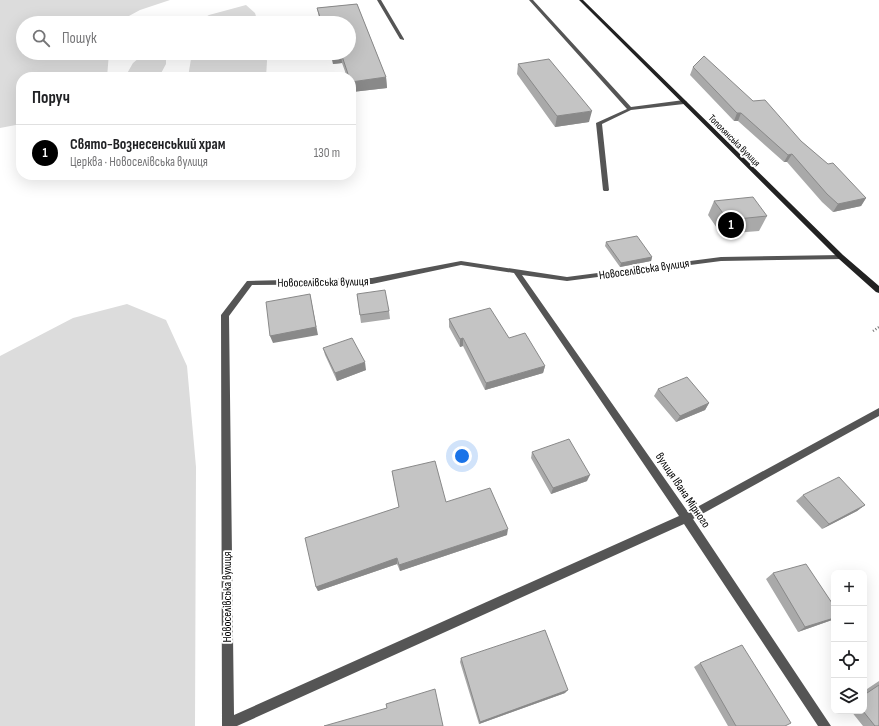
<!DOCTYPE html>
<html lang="uk">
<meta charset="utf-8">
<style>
:root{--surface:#fff;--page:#f2f2f2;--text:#202124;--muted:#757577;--line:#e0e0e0;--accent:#000}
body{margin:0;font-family:"Sofia Sans Condensed",sans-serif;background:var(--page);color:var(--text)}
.controls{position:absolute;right:12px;bottom:12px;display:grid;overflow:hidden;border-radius:8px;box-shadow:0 4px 16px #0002}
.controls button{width:36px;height:36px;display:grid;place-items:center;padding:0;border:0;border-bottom:1px solid var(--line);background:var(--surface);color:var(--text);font:20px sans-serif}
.you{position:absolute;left:462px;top:456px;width:14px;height:14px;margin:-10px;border:3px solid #fff;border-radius:50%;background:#1a73e8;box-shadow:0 0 0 6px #1a73e833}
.badge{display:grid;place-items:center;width:26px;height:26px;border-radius:50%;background:var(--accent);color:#fff;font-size:13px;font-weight:700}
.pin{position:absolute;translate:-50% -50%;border:2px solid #fff;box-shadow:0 1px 4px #0006}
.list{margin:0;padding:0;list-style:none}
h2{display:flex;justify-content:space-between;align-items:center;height:52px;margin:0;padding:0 16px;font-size:17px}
h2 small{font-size:13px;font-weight:400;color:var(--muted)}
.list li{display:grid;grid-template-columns:26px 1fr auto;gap:12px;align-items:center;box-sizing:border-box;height:56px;padding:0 16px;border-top:1px solid var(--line)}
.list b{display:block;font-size:15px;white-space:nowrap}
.list p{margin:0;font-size:13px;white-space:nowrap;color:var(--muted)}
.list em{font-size:13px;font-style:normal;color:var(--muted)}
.icon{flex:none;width:22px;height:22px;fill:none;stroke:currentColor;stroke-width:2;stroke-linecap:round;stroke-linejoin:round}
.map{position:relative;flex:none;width:879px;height:726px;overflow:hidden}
.search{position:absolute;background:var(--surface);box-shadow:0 4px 16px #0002;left:16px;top:16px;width:340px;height:44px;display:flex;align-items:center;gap:10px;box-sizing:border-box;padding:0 14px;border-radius:22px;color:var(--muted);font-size:15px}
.panel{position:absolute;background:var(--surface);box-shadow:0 4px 16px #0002;left:16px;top:72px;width:340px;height:108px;border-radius:16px}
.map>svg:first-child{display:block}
</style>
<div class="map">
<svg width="879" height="726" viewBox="0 0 879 726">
<rect width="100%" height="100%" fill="#fff"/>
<path fill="#dcdcdc" d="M0 0H170L140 10 116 23H23V53H109L107 77H21V124L0 128Z
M246 5 255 13 258 23H195L209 15Z
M145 53H166V64L159 77H125L133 63Z
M192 53H265L267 61 266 77H188Z
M127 304 166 320 187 366 196 467 195 726H0V356L73 318Z"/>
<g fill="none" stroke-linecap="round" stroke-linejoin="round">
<path stroke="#777" stroke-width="2.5" stroke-dasharray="1 2" stroke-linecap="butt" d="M873 331 879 327"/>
<path fill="#555" fill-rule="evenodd" d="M377 0H381L404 39V40L400 39Z
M529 0H533L631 107 684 100 687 102 684 104 631 110 602 124 609 190 608 191H604L603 190 596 123 627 109Z"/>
<path fill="#555" fill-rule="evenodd" d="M841 255 844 257 843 259 721 261 567 281 522 275 688 512 879 408V416L693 519 831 726H818L684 524 237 726H222L221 315 247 281 372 278 461 261 567 277 721 257ZM461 265 514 273 679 516 234 715 229 316 252 285 372 284Z"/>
<path fill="#222" fill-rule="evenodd" d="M579 0H583L843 255 879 286V293L876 292 839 259Z"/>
</g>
<path fill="#a9a9a9" d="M357 4 386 77 387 88 352 92 351 90V77H347L342 63 333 64 330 53H349V23H320L317 8Z
M518 64 589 122 555 127 517 74Z
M693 67 753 101 801 141 866 198 861 206 833 212 822 202 787 162H784L738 121H734L690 75Z
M714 201 767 216 759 231 721 234 708 215Z
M606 242 652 257 651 261 620 267 605 246Z
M357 294 389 311 390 319 361 323Z
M449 319 509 338 545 366 543 373 485 390 463 346 460 347 449 327Z
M323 348 366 370 337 381 325 355Z
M658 389 709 403 705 410 676 422 654 396Z
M532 452 587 481 551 494 531 458Z
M392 471 446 502 507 535 400 571 397 564 318 591 316 587 399 507Z
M803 495 865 505 857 511 822 529 796 501Z
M773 573 832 620 798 632 766 579Z
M461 658 565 693 479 724 460 662Z
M700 663 785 726H728L694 667Z
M879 681V726H863L851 711H864V691Z"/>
<path fill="#898989" d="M332 53H341L342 63 333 64Z
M386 77 387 88 352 92 351 82Z
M592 111 589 122 555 127 557 116Z
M737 113H741L738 121H734Z
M792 154 787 162H784L788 155Z
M866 198 861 206 833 212 838 204Z
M652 257 651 261 620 267 621 263Z
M310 294 318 335 273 343 270 336Z
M463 338V346L460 347V339Z
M365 362 366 370 337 381 335 373Z
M545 366 543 373 485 390 486 383Z
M709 403 705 410 676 422 680 416Z
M590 475 587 481 551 494 553 488Z
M865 505 857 511 822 529 829 524Z
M508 529 507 535 400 571 399 565Z
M397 558V564L318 591 316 587Z
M834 618V619L832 620 798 632 805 627Z
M568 690 565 693 479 724 480 722Z"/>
<path fill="#c4c4c4" stroke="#898989" d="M357 4 386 77 351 82V77H349L341 53H349V23H322L317 8Z
M704 56 753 101 765 100 801 141 828 164 833 163 866 198 838 204 827 194 792 154 788 155 741 113H737L693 67Z
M549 59 592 111 557 116 518 64Z
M753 197 767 216 728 220 714 201Z
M637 236 652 257 621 263 606 242Z
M385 290 389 311 360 315 357 294Z
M310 294 316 327 270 336 266 302Z
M490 308 509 338 525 333 545 366 486 383 463 338 460 339 449 319Z
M352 338 365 362 335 373 323 348Z
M687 377 709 403 680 416 658 389Z
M569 439 590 475 553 488 532 452Z
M435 461 446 502 490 488 508 529 399 565 397 558 316 587 305 538 399 507 392 471Z
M839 477 865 505 829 524 803 495Z
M806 564 834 606V618L805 627 773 573Z
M545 630 568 690 480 722 461 658Z
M742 645 791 723 785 726H736L700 663Z
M879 685V726H875L863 711H864V695Z
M435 689 443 726H324L387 708 386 704Z"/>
<g text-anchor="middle" stroke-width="4" stroke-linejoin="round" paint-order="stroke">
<g font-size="10" fill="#000" stroke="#fff">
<text transform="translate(735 140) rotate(45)" y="4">Тополянська вулиця</text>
</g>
<g font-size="12" fill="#000" stroke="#fff">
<text transform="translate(644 269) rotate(-8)" y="4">Новоселівська вулиця</text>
<text transform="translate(323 282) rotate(-1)" y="4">Новоселівська вулиця</text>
<text transform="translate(683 490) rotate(56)" y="4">вулиця Івана Мірного</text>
<text transform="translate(227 597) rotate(-90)" y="4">Новоселівська вулиця</text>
</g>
</g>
</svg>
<div class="controls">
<button>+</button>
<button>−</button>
<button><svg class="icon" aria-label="locate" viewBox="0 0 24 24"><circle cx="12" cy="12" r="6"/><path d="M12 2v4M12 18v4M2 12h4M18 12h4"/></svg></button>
<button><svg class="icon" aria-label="layers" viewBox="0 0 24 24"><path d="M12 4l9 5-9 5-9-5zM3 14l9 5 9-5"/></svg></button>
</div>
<div class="you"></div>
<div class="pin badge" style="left:731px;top:225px">1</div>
<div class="search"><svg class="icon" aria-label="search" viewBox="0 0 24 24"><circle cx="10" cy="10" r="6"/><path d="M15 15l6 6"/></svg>Пошук</div>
<section class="panel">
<h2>Поруч<small></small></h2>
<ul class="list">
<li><span class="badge">1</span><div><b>Свято-Вознесенський храм</b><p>Церква · Новоселівська вулиця</p></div><em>130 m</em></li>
</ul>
</section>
</div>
